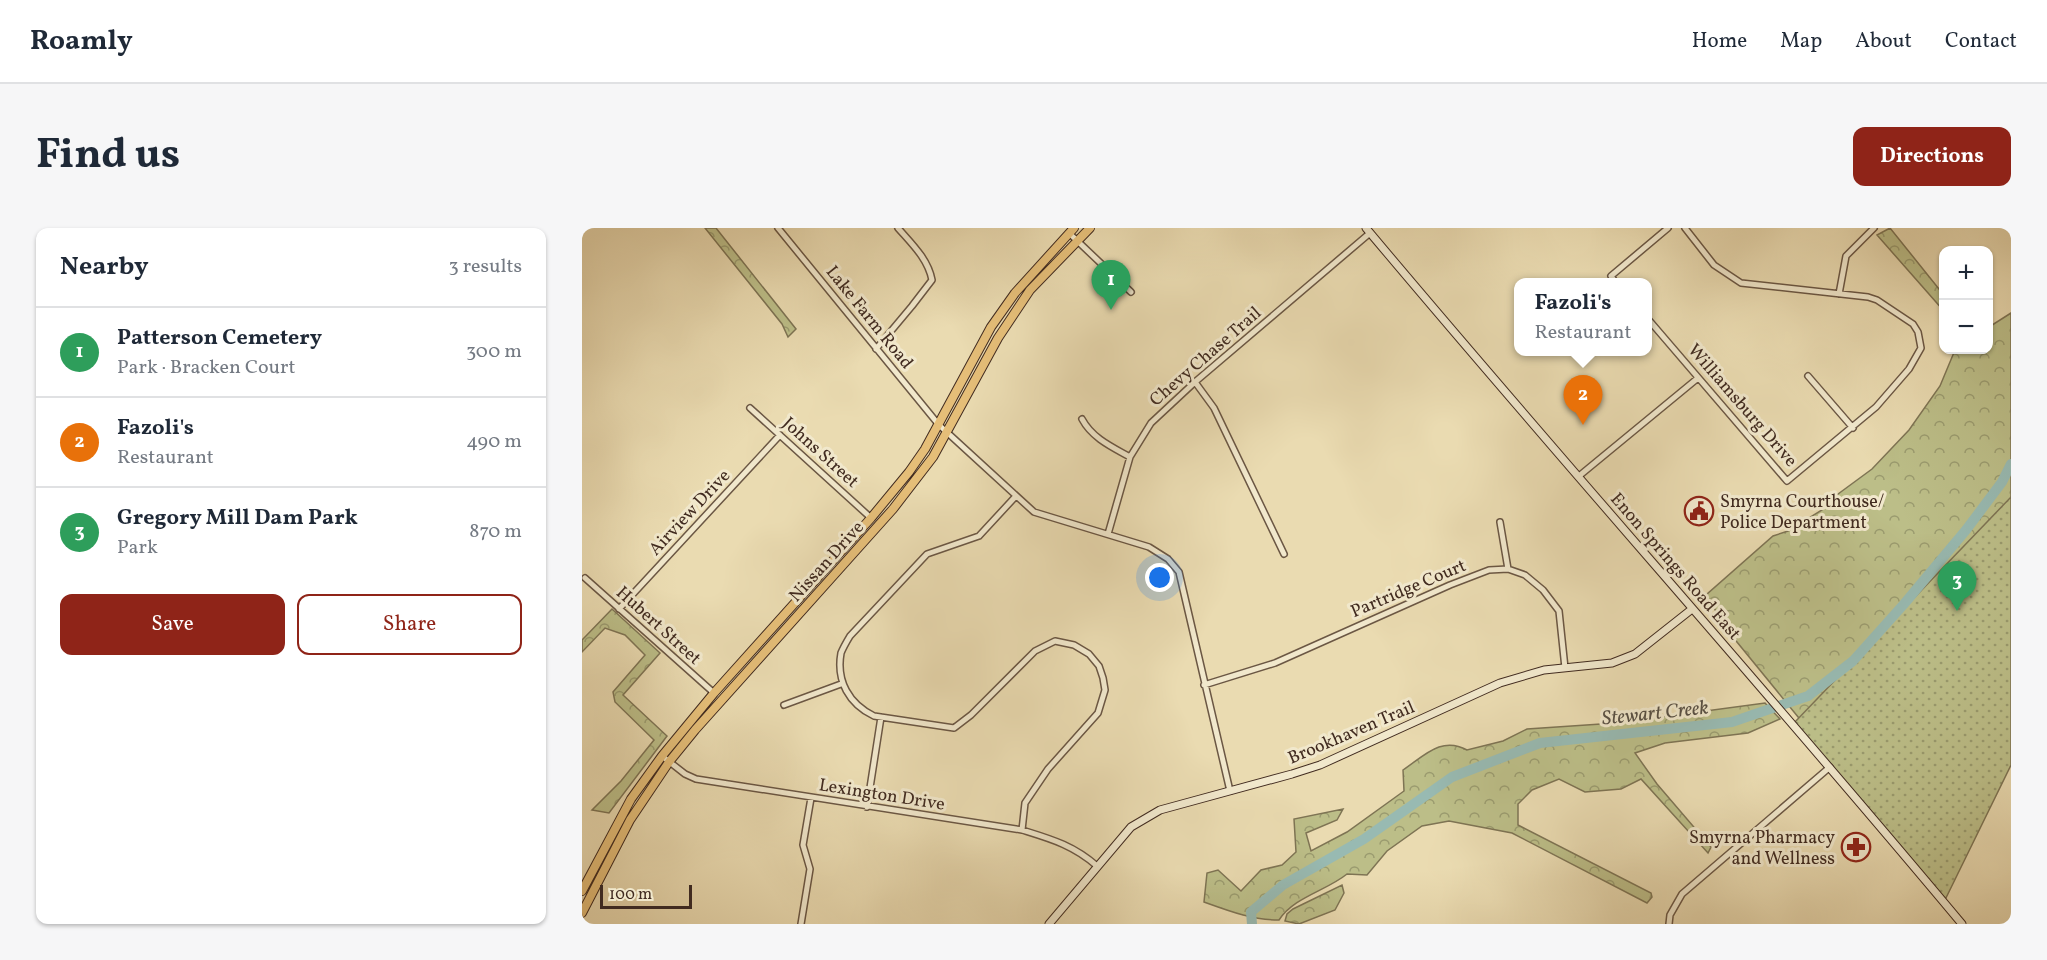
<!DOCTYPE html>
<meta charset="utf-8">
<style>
:root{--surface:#fff;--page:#f6f6f7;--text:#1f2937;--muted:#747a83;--line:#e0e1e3;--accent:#8f2418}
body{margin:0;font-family:Vollkorn,serif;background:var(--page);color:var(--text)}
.controls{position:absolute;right:18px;top:18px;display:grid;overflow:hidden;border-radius:12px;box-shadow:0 2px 4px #0004}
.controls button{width:54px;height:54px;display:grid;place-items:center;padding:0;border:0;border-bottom:2px solid var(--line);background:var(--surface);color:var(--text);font:30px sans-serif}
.scale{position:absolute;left:18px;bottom:15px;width:92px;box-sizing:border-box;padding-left:6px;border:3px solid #412b20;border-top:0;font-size:16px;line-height:21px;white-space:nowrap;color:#412b20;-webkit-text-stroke:4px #f1e8cc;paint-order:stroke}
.you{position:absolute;left:578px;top:350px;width:21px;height:21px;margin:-15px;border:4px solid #fff;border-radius:50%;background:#1a73e8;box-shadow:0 0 0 9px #1a73e833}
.badge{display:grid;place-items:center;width:39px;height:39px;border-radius:50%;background:var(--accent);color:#fff;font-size:20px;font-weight:700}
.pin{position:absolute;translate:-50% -50px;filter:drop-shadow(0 2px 3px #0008)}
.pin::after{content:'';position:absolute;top:32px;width:21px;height:18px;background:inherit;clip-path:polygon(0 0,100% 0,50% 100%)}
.popup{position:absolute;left:932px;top:50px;width:138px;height:78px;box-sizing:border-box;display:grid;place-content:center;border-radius:12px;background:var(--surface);filter:drop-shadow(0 2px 4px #0005);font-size:20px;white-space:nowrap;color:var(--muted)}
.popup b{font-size:22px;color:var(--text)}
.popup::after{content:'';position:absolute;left:50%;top:100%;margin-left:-12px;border:12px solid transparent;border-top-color:var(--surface)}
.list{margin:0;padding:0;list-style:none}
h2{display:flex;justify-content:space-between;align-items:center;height:78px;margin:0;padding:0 24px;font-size:26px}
h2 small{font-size:20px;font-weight:400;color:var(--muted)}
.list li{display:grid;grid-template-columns:39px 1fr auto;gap:18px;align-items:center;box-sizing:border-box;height:90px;padding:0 24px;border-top:2px solid var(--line)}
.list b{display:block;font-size:22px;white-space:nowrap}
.list p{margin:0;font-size:20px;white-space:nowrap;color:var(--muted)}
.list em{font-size:20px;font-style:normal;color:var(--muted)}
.actions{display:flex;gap:12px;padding:18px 24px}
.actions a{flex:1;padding:14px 0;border:2px solid var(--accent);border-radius:12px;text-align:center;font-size:21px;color:var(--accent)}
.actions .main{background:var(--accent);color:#fff}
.map{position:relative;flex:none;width:1429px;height:696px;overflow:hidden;border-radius:12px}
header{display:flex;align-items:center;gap:36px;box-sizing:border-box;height:84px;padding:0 30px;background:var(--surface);border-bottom:2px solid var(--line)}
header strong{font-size:28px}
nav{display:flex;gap:33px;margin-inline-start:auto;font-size:21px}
.intro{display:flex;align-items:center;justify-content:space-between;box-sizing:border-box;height:144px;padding:0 36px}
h1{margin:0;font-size:42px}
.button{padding:15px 27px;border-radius:12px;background:var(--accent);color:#fff;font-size:21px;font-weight:700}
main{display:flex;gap:36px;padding:0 36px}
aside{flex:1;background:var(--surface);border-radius:12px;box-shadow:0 2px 4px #0004}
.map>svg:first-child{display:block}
</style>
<header>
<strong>Roamly</strong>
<nav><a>Home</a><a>Map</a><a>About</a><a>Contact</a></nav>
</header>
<div class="intro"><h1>Find us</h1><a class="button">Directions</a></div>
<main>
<aside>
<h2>Nearby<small>3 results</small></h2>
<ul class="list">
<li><span class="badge" style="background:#2e9e5b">1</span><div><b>Patterson Cemetery</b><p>Park · Bracken Court</p></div><em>300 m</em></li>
<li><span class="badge" style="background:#e8710a">2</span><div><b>Fazoli's</b><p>Restaurant</p></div><em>490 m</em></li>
<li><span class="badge" style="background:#2e9e5b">3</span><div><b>Gregory Mill Dam Park</b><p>Park</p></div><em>870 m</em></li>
</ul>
<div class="actions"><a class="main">Save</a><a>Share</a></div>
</aside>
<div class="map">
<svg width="1429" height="696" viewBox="0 0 1429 696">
<defs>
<pattern id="forest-crowns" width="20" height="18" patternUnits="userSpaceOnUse" patternTransform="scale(1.5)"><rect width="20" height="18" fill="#bcbe88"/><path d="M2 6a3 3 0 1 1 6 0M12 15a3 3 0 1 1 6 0" fill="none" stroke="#9a9b6f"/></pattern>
<pattern id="park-dots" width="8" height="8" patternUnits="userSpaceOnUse" patternTransform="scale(1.5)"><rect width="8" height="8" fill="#bcbe88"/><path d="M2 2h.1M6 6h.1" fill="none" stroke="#9a9b6f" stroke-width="1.8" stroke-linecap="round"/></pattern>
</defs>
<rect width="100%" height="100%" fill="#eadbb1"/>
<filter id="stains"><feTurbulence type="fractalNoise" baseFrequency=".00333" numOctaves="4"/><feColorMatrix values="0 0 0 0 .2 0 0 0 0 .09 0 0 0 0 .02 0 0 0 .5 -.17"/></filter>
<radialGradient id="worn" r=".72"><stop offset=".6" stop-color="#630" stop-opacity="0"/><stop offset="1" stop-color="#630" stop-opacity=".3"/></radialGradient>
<path fill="url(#forest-crowns)" stroke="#7e7454" stroke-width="1.5" d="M123 0H134L214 101 206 109 200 96Z
M1308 0 1361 66V82L1295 7Z
M1429 85V537L1221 495 1146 403 1124 367 1191 308 1206 303 1240 282 1252 269 1290 241 1327 202 1358 158 1373 122H1406L1407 99Z
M30 381 78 425 41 467 85 508 27 585 10 582 39 553 72 512 33 474 31 464 63 427 43 407 23 400 0 424V412Z
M1183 475 1198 491 1166 505 1083 515 1053 525 1075 556 1129 619 1126 625 1059 551 1039 561 1003 564 977 551 950 562 936 576V597L1069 665 1070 669 1065 675 930 605 867 593 840 598 805 623 785 647 765 646C744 663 712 669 697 692 670 692 647 683 622 674L625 645 636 642 659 663 679 642 700 637 714 624 712 591 761 581 755 592 724 605 729 623 765 604 822 563 821 542C843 527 860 508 885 522L921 513 945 501 1034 495Z
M760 657 762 665 753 682 717 696 703 693 705 686 711 681Z"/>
<path fill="url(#park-dots)" stroke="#7e7454" stroke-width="1.5" d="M1429 269V537L1362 674 1211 496Z"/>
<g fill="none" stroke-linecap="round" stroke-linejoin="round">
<path stroke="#98bab2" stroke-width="10" d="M670 696 669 684 701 657 782 611 870 549 958 515 1150 494 1226 468 1271 433 1322 376 1384 302 1420 254 1429 236"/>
<g stroke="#6b5744" stroke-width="8">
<path id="street" d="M196 0 357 197 452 284 567 319 586 331 597 344 648 563
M487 5 549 64
M1034 55 1029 48 1086 0
M1257 66 1264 28 1292 0
M1066 91 1205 253 1294 179 1327 141 1339 120 1336 104 1331 96 1295 72 1286 69 1159 55 1132 37 1103 0
M294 121 330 78 350 52C346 31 330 16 316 0
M1226 148 1271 200
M613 154 632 180 702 326
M168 180 289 290
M500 191C510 210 530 219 548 229
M997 248 1116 150
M434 268 397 308 345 326 268 408C265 413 261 420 259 425 254 453 267 476 292 488L372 500 389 487 453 423 473 413 492 417 507 426 517 438 521 450 523 462 516 485 466 541 443 575 440 602
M918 294 926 341
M526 306 548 229 569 195 613 154 788 5
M3 350 132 465
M37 381 198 207
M622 457 693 435 868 357 907 342 926 341 943 347 961 362 977 383 983 440
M202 477 259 456
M80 528 103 546 114 551 440 602C469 611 491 617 515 638
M285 579 299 489
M219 696 228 641 221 617 229 570
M1087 696 1088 687 1100 666 1248 539"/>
</g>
<g stroke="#412b20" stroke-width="9">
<path id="secondary" d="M784 0C980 234 1184 461 1380 696
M467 696 549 599 578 582 710 546 738 537 918 455 962 442 1030 435 1053 426 1110 381"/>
</g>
<g stroke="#412b20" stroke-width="10">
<path id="primary" d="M0 663 49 571 80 528 132 465 289 290 327 244 343 221 409 99 433 65 492 0
M0 685 48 592 87 534 113 502 311 281 351 229 416 110 448 62 508 0"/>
</g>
<use href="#street" stroke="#f1e8cc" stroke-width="5"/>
<use href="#secondary" stroke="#f1e8cc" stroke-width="7"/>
<use href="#primary" stroke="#e5be78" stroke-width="8"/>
</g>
<defs>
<g id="civic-ring" transform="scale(1.5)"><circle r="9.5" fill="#f1e8cc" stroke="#8f2418" stroke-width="1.5"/><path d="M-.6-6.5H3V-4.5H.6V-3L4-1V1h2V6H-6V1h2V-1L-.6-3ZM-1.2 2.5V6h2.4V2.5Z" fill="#8f2418"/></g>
<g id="pharmacy-ring" transform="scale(1.5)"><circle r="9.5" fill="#f1e8cc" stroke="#8f2418" stroke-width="1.5"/><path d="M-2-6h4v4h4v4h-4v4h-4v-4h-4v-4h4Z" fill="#8f2418"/></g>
</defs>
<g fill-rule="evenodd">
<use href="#civic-ring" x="1117" y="283"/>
<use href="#pharmacy-ring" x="1274" y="619"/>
</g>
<g text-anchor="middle" stroke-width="6" stroke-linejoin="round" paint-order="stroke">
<g font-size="18" fill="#412b20" stroke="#f1e8cc">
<text transform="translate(288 89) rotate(51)" y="6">Lake Farm Road</text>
<text transform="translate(623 128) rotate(-41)" y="6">Chevy Chase Trail</text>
<text transform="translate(1161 177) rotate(49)" y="6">Williamsburg Drive</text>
<text transform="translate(239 224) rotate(42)" y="6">Johns Street</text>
<text transform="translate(107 284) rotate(-47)" y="6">Airview Drive</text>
<text transform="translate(244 333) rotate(-48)" y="6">Nissan Drive</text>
<text transform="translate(1094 338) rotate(49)" y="6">Enon Springs Road East</text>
<text transform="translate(826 360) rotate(-23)" y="6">Partridge Court</text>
<text transform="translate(77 397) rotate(42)" y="6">Hubert Street</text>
<text transform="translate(769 504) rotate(-23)" y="6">Brookhaven Trail</text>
<text transform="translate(300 566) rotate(9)" y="6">Lexington Drive</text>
</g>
<g font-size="18" fill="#412b20" stroke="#f1e8cc" text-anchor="start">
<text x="1138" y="279">Smyrna Courthouse/<tspan x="1138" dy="21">Police Department</tspan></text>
<text x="1253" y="615" text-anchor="end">Smyrna Pharmacy<tspan x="1253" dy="21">and Wellness</tspan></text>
</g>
<g font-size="20" font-style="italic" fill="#574f44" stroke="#f1e8cc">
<text transform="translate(1073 484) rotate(-6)" y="7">Stewart Creek</text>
</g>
</g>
<rect width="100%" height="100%" filter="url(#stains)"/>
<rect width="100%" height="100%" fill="url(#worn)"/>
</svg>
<div class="controls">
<button>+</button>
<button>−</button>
</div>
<div class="scale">100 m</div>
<div class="you"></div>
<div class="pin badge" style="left:529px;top:82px;background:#2e9e5b">1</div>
<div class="pin badge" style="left:1001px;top:197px;background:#e8710a">2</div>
<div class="popup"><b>Fazoli's</b>Restaurant</div>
<div class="pin badge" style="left:1375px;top:383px;background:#2e9e5b">3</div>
</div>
</main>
